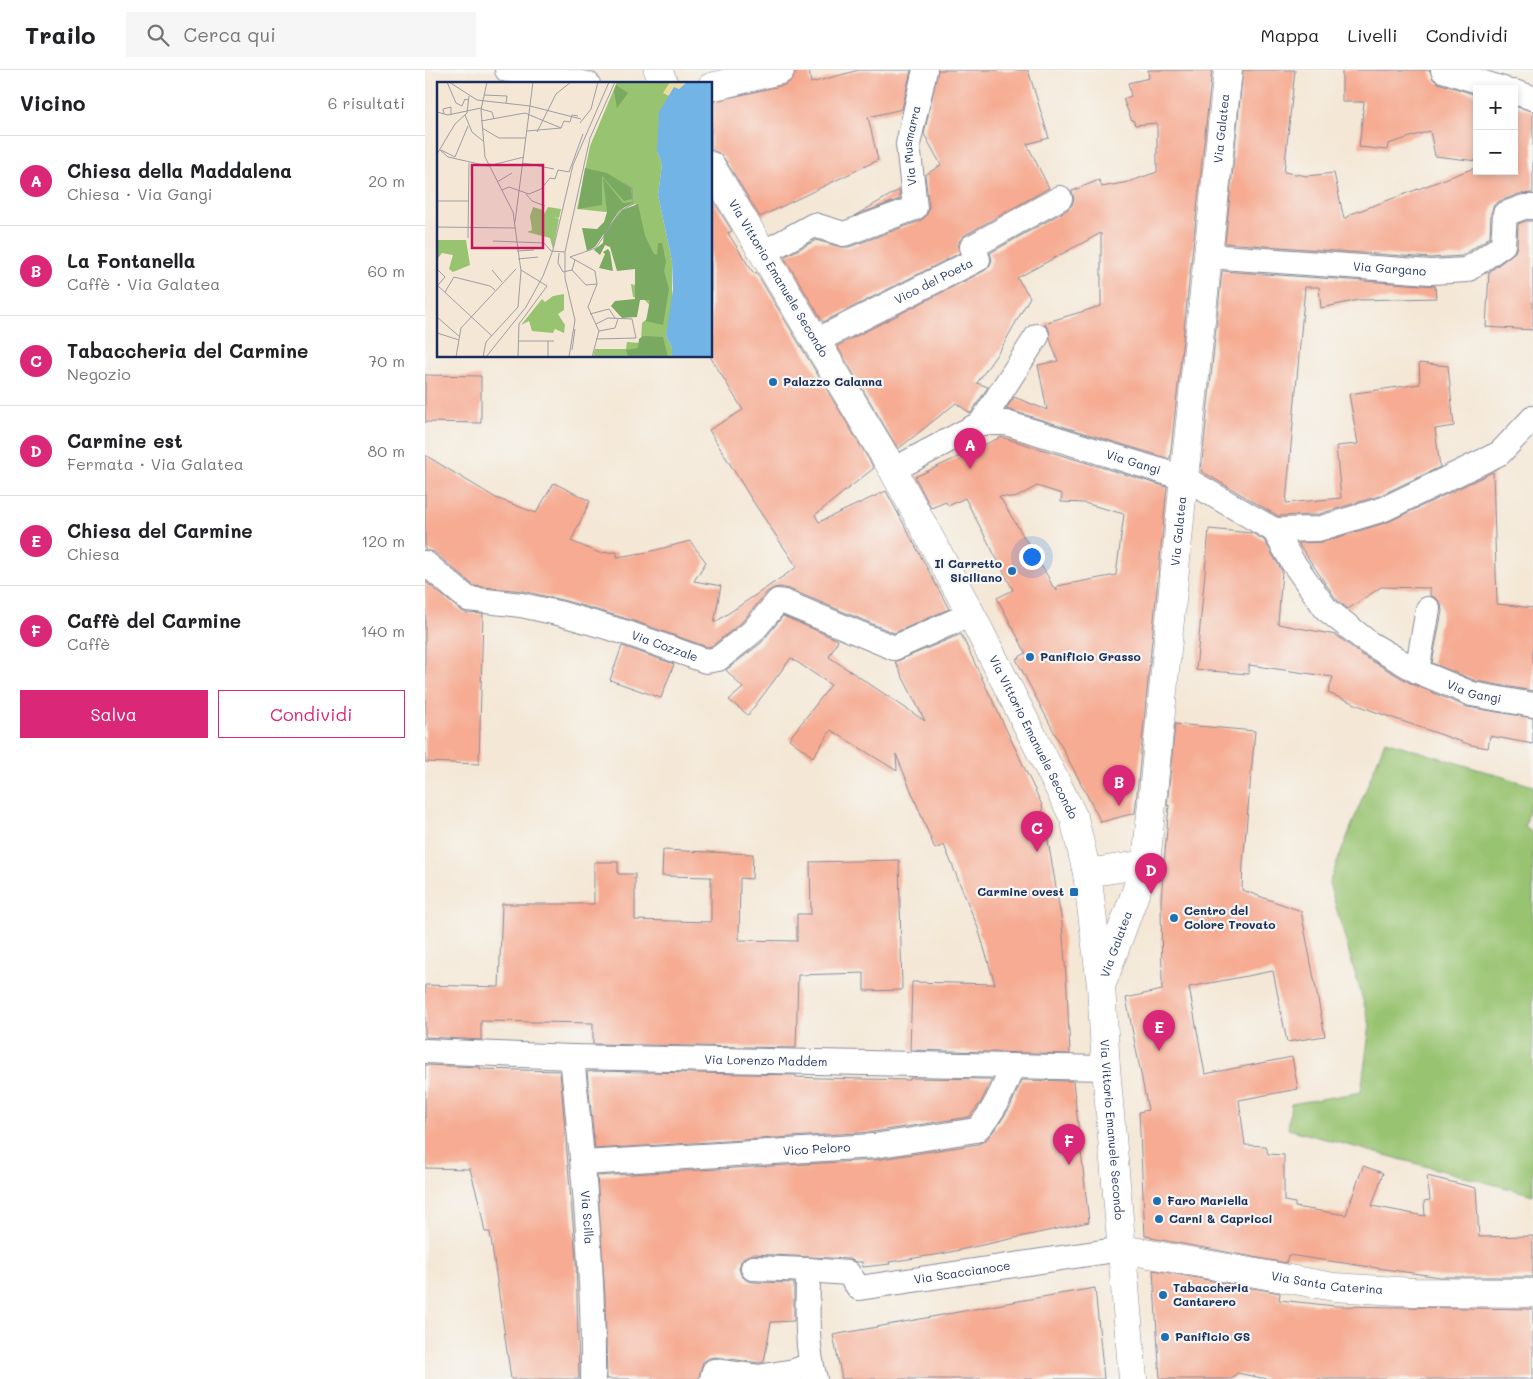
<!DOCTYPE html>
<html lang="it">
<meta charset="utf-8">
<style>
:root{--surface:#fff;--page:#f6f6f6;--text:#202124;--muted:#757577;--line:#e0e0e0;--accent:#db2777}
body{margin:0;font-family:Mali,sans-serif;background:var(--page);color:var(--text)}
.controls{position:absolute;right:15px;top:15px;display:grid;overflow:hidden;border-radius:0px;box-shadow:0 2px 8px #0003}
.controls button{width:45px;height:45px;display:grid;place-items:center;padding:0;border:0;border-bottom:1px solid var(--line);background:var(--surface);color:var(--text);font:25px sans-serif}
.you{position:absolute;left:606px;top:486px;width:18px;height:18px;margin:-12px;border:4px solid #fff;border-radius:50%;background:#1a73e8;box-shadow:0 0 0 8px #1a73e833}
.badge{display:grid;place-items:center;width:32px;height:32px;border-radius:50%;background:var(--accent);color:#fff;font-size:16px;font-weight:700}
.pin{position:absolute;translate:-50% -41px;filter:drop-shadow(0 1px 2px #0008)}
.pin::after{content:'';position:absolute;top:26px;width:18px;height:15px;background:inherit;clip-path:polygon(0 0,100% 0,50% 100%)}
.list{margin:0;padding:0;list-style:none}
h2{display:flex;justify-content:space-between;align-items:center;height:65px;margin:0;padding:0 20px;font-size:21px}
h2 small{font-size:16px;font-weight:400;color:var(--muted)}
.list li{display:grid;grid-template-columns:32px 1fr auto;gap:15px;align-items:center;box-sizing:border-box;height:90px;padding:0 20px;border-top:1px solid var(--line)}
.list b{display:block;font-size:19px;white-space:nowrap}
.list p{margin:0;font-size:16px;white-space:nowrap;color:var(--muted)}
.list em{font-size:16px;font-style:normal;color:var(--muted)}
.actions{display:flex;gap:10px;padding:15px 20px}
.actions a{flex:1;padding:11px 0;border:1px solid var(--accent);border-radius:0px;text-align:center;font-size:18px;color:var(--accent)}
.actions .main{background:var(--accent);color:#fff}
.icon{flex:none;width:28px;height:28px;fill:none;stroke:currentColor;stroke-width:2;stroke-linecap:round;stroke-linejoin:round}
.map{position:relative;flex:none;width:1108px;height:1309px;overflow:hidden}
header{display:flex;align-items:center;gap:30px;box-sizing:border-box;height:70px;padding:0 25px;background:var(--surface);border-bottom:1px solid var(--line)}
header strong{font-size:24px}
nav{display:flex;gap:28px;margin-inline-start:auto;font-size:18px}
.search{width:350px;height:45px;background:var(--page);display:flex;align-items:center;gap:12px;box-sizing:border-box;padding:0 18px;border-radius:0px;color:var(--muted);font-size:19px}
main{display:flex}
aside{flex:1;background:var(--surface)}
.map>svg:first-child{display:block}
</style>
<header>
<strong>Trailo</strong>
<div class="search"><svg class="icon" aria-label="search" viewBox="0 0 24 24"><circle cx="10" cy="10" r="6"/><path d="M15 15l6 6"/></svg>Cerca qui</div>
<nav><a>Mappa</a><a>Livelli</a><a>Condividi</a></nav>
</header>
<main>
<aside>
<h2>Vicino<small>6 risultati</small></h2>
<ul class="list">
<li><span class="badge">A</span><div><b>Chiesa della Maddalena</b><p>Chiesa · Via Gangi</p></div><em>20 m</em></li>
<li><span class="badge">B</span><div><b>La Fontanella</b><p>Caffè · Via Galatea</p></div><em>60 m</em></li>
<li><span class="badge">C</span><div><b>Tabaccheria del Carmine</b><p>Negozio</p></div><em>70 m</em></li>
<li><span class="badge">D</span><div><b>Carmine est</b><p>Fermata · Via Galatea</p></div><em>80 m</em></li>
<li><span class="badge">E</span><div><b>Chiesa del Carmine</b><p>Chiesa</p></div><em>120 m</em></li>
<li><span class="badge">F</span><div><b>Caffè del Carmine</b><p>Caffè</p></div><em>140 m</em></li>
</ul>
<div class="actions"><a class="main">Salva</a><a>Condividi</a></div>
</aside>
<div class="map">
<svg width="1108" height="1309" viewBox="0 0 1108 1309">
<rect width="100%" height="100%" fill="#f6f6f2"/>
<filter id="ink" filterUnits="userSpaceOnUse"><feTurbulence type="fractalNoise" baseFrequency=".02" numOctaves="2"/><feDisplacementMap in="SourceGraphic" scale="10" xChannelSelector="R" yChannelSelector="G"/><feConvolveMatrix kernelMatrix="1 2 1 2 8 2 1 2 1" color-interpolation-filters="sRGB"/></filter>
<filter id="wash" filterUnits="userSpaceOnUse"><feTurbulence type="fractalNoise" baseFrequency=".0096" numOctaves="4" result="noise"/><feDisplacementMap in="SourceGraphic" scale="20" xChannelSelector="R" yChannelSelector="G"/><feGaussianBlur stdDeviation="1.12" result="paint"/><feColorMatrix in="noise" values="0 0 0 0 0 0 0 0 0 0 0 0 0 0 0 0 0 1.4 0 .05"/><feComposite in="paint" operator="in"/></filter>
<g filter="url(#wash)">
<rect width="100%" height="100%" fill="#f4e7d5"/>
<path fill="#98c370" stroke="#5a7967" d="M960 671 1108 716V724L1100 757 1108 763V1125L863 1059 866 1034 936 1022 945 955 904 813Z"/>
<g id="blocks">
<path fill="#f6ab92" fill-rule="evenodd" d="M370 0H384L386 13 434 0H486L477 39 443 47 453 90 335 147 299 88 294 83 286 80V32L359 15 366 11 370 5Z
M513 0H603L624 68 602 74 624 118 540 165 535 170 533 177 535 183 398 252 359 187 391 170 415 177H424L495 151 500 147 503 142 504 137 500 105 516 95 499 64Z
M723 0H787L745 389 581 339 589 327 622 340 613 295 633 291 625 269 624 260 619 253 676 236V163L592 208 605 227 577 277 552 313 563 317 546 343H545L531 333 473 379 412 276 559 201 564 197 567 190 565 183 642 140 647 135 649 129 647 121 674 110 677 117 703 112 732 102V53L710 55 708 50 707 51 698 29 706 26 703 13 724 8Z
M818 0H870L859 102 882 106 909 103 919 149 926 144 1052 97V101H1089V36L1108 41V123L1094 124 1075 131 1069 135 1066 143 1065 167 1037 186 1006 188 800 173Z
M917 0H1005L1008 9 1013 13 1052 25V91L1010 86 1005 61 963 74 962 80 934 77 939 32H917Z
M474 120 475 129 429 146Z
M286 127 307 161 303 163 329 204 331 202 449 398 390 445 394 452 461 421 524 539 469 563 364 519 355 517 349 518 342 522 317 552 287 576 282 577 206 550 141 531 98 521 49 516 9 482 0 480V385L71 428 111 443 129 413 165 431 146 471 174 483 192 482V487L223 482 265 471 281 492 269 511 296 516 289 553 372 497 327 430 284 360 318 340 286 288Z
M1101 151H1108V260L1061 257 1064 202 1090 182 1092 176 1093 154Z
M797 201 1010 216 1011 228 934 230 896 238 894 217H880L861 433 916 428 911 376 933 374 924 324 995 314 994 293 1023 296 1029 356 1010 359 1015 397 954 426 891 445 853 446 776 401Z
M0 305 56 306V353L0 352Z
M576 367 742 417 710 743 676 752 591 589 601 583 572 528 588 520 540 428 523 436 521 432 506 438 490 407ZM612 416 637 424 636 432 659 433 699 444 691 505 632 516V521L629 517H628L622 505 574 426 590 428Z
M1068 402 1072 534 1108 538V621L1051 611 1007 593 1017 541 1016 534 1012 529 1005 525V518L956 517 923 539 911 529 873 473 897 472 963 452Z
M784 459 827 463 839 470 857 501 853 554 911 565 937 585 985 613 1042 637 1108 648V674L1065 666 1063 678 1046 675 948 641 903 623 908 607 824 595V604L771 600Z
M0 511 35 540 41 543 58 544 54 694 0 692Z
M358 546 413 570 404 587 500 651 470 592 536 564 617 735 637 853 642 920 645 984 485 980 487 912 570 914 553 858 519 775 510 779 471 684 472 701 406 660 388 687 364 669 406 615 366 588 323 645 304 630 318 618 301 600 336 573Z
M197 576 249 594 236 628 185 610Z
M750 654 830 661 818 793 817 820 876 841 900 966 862 972 848 901 764 917 780 1004 867 987 873 1019 814 1030 820 1075 841 1076 843 1084 859 1085V1131L870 1133V1137L921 1145 938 1096 958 1103 947 1136 1000 1146 999 1131 1005 1130 1002 1106 1051 1118 1054 1167 1108 1166V1207H1015L863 1185 861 1193 726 1168V1167L720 1166 714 1042 723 1040 701 928 737 920 736 830 744 735 742 736Z
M238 780 328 784 327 809 315 808 314 870 372 871V844H386L385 792 474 790 477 920 439 921V903L373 905 371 978 168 974V953L56 951V970L0 967V915L74 917 77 834H169V792H193V804H210V850L286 852V807L237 806Z
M0 995 55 997V999L135 1001 151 1189 154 1309H86L65 1162H60L55 1136 45 1099 0 1098Z
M168 1001 371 1005V1007L395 1008 439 1009 485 1010V1008L567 1009 556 1032 544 1047 448 1062 170 1079 162 1002Z
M597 1010 648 1011 664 1152 516 1184 464 1192 465 1194 438 1197 437 1192H431L424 1189 328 1184 322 1186 316 1191 314 1198 316 1205 321 1210 328 1212 369 1213V1251L346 1252 339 1292 334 1293 290 1287 284 1288 278 1292 276 1298 274 1309H182L180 1227 172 1106 450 1090 553 1074 561 1070 574 1054 585 1037Z
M728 1200 855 1223 854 1230 910 1236 1108 1239V1309H842L812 1303 807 1309H735Z
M670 1218 679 1309H417L408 1265 599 1230Z"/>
</g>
</g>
<g filter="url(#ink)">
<use href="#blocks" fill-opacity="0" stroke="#888b9a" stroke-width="1"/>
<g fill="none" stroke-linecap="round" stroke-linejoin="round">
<g stroke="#888b9a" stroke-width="26">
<g id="street">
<path d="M82 0 163 14"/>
<path d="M1018 0 1078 19"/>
<path d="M1089 22 1108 28"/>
<path id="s1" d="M338 183 389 155 419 164 490 138 483 74 500 0"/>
<path id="s2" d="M783 186 1006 202 1042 200 1078 175 1080 144 1099 137H1108"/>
<path id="s3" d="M391 271 553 189 547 177 635 128"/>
<path d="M556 353 612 266"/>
<path id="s4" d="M468 400 556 353H581L759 408 849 460 893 459 959 439 1075 383 1108 348"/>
<path id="s5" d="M849 460 867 491 901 539 944 573 992 601 1047 624 1108 635"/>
<path id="s6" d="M0 493 43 529 96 535 137 544 202 563 281 591 293 589 327 562 353 531 359 532 469 578 546 544"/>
<path d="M992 601 1003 539"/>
<path id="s7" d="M0 981 147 987 681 998"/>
<path id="s8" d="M147 987C158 1094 169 1201 168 1309"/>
<path id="s9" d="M158 1093 449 1076 551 1060C568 1045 579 1018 587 997"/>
<path id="s10" d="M328 1198 383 1200 423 1203 434 1218 697 1179"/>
<path d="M383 1200C383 1237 380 1273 390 1309"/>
<path d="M287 1309 289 1301 334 1307 369 1301 386 1295"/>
</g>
</g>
<g stroke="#888b9a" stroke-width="29">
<g id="secondary">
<path d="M233 0 239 14"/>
<path d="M286 17 355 0"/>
<path id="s11" d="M286 96 468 400 546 544 649 748 662 803 676 915 681 998 708 1309"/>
<path d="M662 803 721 794"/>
<path id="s12" d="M678 911 721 794 759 408 803 0"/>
<path id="s13" d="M697 1179 909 1217 989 1222 1108 1223"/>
</g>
</g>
<use href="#street" stroke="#fff" stroke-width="24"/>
<use href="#secondary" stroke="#fff" stroke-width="28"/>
</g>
</g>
<g fill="#1f6fb2" stroke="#f6f6f2" stroke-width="2">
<circle cx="348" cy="312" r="5"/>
<circle cx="587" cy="501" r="5"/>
<circle cx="605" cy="587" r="5"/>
<rect x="644" y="817" width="10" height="10" rx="2.5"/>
<circle cx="749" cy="848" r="5"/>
<circle cx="732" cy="1131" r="5"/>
<circle cx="734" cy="1149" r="5"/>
<circle cx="738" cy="1225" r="5"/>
<circle cx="740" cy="1267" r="5"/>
</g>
<g text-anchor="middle" stroke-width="4.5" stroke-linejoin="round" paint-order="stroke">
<g font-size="12" fill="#1b2f5e" stroke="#f6f6f2">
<text dy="4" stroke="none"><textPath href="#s12" startOffset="864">Via Galatea</textPath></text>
<text dy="4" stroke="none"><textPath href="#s1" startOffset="228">Via Musmarra</textPath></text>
<text dy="4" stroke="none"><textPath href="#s2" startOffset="182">Via Gargano</textPath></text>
<text dy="4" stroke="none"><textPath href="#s11" startOffset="131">Via Vittorio Emanuele Secondo</textPath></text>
<text dy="4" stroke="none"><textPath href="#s3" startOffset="132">Vico del Poeta</textPath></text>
<text dy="4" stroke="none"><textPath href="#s4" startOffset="258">Via Gangi</textPath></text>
<text dy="4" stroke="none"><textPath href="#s12" startOffset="459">Via Galatea</textPath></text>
<text dy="4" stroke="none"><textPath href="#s6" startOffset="259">Via Cozzale</textPath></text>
<text dy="4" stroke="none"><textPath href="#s5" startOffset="266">Via Gangi</textPath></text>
<text dy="4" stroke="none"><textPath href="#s11" startOffset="656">Via Vittorio Emanuele Secondo</textPath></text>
<text dy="4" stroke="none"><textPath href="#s12" startOffset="39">Via Galatea</textPath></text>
<text dy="4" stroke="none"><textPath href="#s7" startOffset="341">Via Lorenzo Maddem</textPath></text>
<text dy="4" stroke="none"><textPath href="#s11" startOffset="1061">Via Vittorio Emanuele Secondo</textPath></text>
<text dy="4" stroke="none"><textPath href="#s9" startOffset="234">Vico Peloro</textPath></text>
<text dy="4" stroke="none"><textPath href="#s8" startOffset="161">Via Scilla</textPath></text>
<text dy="4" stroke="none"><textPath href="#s10" startOffset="218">Via Scaccianoce</textPath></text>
<text dy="4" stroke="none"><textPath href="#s13" startOffset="208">Via Santa Caterina</textPath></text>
</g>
<g font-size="12" font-weight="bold" fill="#1b2f5e" stroke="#f6f6f2" text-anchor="start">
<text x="358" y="316">Palazzo Calanna</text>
<text x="577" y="498" text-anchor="end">Il Carretto<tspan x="577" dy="14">Siciliano</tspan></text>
<text x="615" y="591">Panificio Grasso</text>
<text x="639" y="826" text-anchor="end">Carmine ovest</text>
<text x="759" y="845">Centro del<tspan x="759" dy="14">Colore Trovato</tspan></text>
<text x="742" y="1135">Faro Mariella</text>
<text x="744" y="1153">Carni &amp; Capricci</text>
<text x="748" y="1222">Tabaccheria<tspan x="748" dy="14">Cantarero</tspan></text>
<text x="750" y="1271">Panificio GS</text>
</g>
</g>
<g transform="translate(12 12)">
<rect width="275" height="275" fill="#f4e7d5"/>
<path d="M180 0H238L220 69 225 82 221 113 235 179V228L229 254 235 266V275H156L158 267H189L190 260 204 261 205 241 212 235 215 226 207 217 196 215 194 202 202 204 199 122 169 130 140 127 153 64ZM96 125 106 128 107 132 111 125 124 127 122 136 117 135 122 137 116 167 113 156 90 150 95 148 93 134ZM0 158H29L33 183 16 190 12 187 16 173 5 171 0 177ZM127 212V228L121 232 128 243 127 251 118 247 116 251 95 249 92 239 84 243 105 217 108 220 116 214Z" fill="#98c370"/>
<path d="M179 3 191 11 180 26 177 9ZM148 86 170 91 194 106 195 117 187 119 165 94V123L141 127ZM166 96 186 121 196 120 182 129 158 165 150 169 145 146 160 147 167 140 170 130ZM201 122 208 154 217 172 220 173 221 161H225L229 180 227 189 232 207 226 243 209 239 213 218H203L200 235 185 236 174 224 178 219 198 217V187L180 189 173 165 168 163 163 173 157 168 166 161 167 150 185 128ZM171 167 173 170 176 189 162 186 168 172 166 170ZM206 254 226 255 231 275H191L189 268 201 266 202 257Z" fill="#7aa962"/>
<path d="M233 0H250L242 7 237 5 232 14 226 11Z" fill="#eeda9e"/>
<path d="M250 0H275V275H235V266L229 254 236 207 235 179 221 113 225 82 220 69 222 30 237 5 242 7Z" fill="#73b4e7"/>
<path fill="none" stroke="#9d9da5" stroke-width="1" d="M10 0 19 21 25 24 28 17 31 18M12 0 40 18 93 24 144 37M47 13 70 14 69 21M44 27 55 30 57 37M0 30 11 33 44 26M7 32 6 27 14 25V33M28 33 35 50 46 59M44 39 88 31 124 46M143 41 154 27 161 0M45 46 62 56H89M124 46 127 39 133 40 135 33 141 34M90 49 124 46M100 50 119 12 134 0M3 68 11 75 51 84 87 75M4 68 18 75 31 44M0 72 18 42 30 31 32 14M86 81 117 87M60 100 75 91M65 108 72 105 92 112 104 107 113 96 118 97 121 88 132 90 146 52M89 112 95 119 108 124M0 119H31M78 140 96 0M0 145 78 146M31 156 32 81M56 159 107 161 114 169 128 170M80 169 97 168M122 171 121 181 126 190 135 188 138 178M133 175 159 166 183 129 196 122 195 106 187 101M133 175 158 189 160 202 151 225 162 249M81 177 101 175M0 187 8 195 1 203M55 188 65 200M135 188 149 203 160 202M0 203 55 254M8 210 17 195 53 204 58 208M153 232 172 227 178 236M0 235 23 255M159 242 171 236 195 237 199 256 159 257M162 249 178 246 181 237M0 251 22 258M81 259H117M111 259V275M135 268 138 247M19 275 24 246 79 187M46 275 49 260 81 225 84 189 76 130 48 75 44 28 50 0M49 275 89 225 106 194 116 168 136 83 172 0M81 275 82 242 110 204 84 188M132 275 138 238 128 196V170L153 56 178 0M155 275 162 249"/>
<path fill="#c2185b" fill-opacity="0.15" stroke="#c2185b" stroke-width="2.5" d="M35 83H106V166H35Z"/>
<rect width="275" height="275" fill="none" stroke="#1b2f5e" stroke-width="2.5"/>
</g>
</svg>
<div class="controls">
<button>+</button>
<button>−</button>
</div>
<div class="you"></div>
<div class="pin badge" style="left:545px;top:399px">A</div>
<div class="pin badge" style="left:694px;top:736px">B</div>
<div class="pin badge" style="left:612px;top:782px">C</div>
<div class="pin badge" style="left:726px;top:824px">D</div>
<div class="pin badge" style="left:734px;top:981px">E</div>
<div class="pin badge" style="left:644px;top:1095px">F</div>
</div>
</main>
